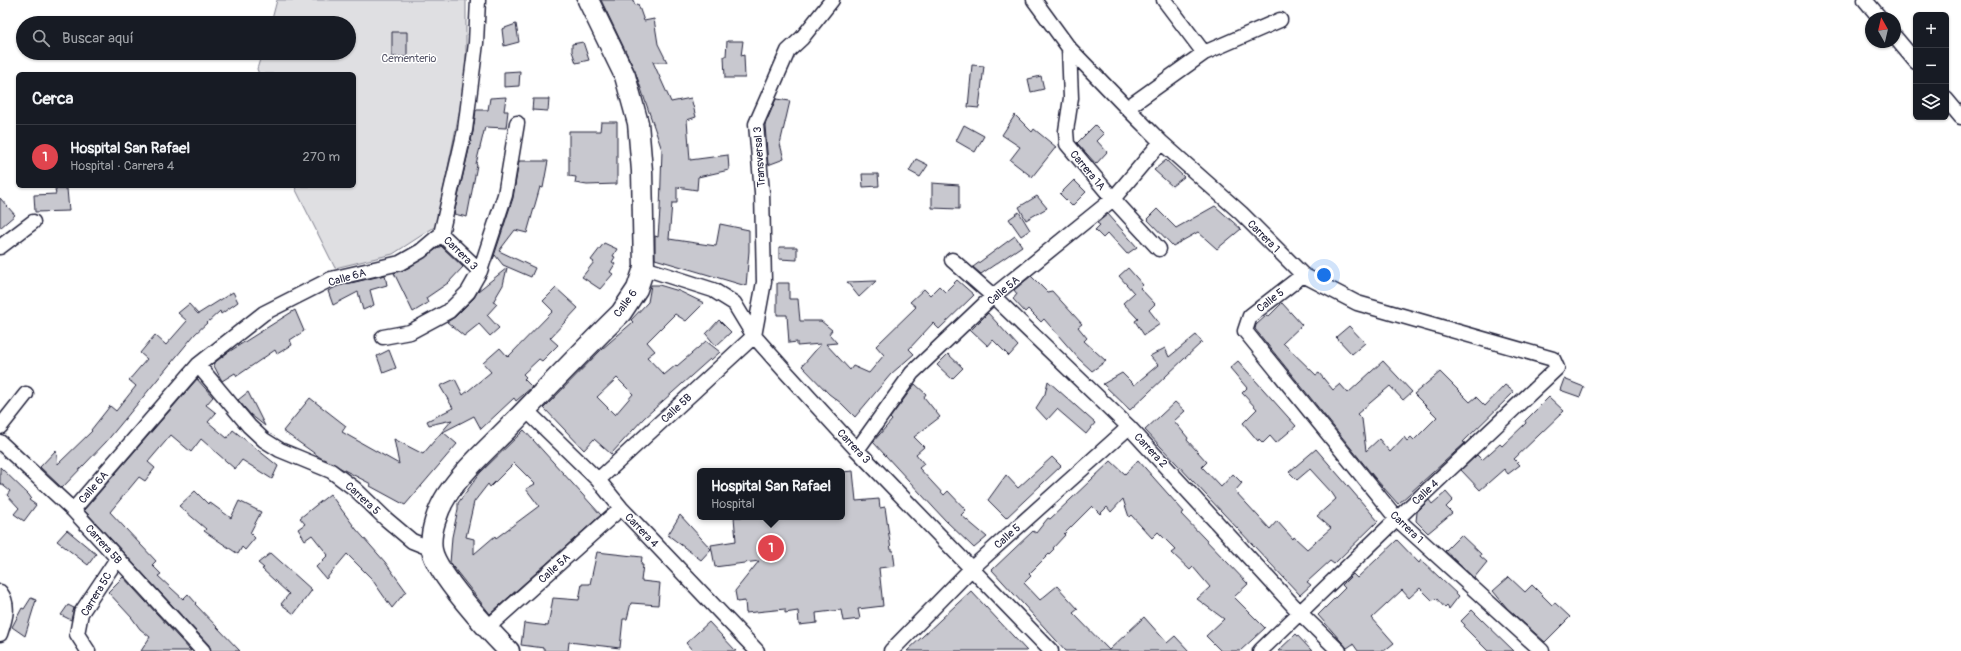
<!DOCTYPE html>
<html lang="es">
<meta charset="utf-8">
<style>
:root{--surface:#171b24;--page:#20242c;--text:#f1f3f6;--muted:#9ea1a6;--line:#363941;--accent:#1f6fb2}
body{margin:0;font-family:Pangolin,sans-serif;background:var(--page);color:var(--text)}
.controls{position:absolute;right:12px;top:12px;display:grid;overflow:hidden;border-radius:6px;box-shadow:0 1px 3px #0004}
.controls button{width:36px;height:36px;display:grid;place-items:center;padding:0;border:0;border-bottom:1px solid var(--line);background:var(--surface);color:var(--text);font:20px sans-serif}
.compass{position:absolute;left:1865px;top:12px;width:36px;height:36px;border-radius:50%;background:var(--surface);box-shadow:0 1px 3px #0004;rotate:352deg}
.you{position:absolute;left:1324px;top:275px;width:14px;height:14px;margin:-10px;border:3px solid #fff;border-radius:50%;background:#1a73e8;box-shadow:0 0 0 6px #1a73e833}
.badge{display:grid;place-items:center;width:26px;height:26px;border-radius:50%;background:var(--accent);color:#fff;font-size:13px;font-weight:700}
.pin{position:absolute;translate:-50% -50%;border:2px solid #fff;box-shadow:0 1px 4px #0006}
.popup{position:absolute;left:697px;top:468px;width:148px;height:52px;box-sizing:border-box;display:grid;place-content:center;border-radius:6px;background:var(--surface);filter:drop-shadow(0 1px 3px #0005);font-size:13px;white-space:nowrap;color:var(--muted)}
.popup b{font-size:15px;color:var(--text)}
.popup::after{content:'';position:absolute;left:50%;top:100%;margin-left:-8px;border:8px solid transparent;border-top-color:var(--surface)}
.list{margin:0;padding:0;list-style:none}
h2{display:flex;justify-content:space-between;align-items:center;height:52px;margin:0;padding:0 16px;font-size:17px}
h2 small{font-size:13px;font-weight:400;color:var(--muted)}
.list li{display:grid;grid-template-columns:26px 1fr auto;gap:12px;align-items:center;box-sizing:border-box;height:64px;padding:0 16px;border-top:1px solid var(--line)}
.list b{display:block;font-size:15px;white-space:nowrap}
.list p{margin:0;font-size:13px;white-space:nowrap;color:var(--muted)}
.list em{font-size:13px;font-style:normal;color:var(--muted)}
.icon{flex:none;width:22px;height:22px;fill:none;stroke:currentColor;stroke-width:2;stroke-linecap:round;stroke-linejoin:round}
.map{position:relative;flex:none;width:1961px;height:651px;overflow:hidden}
.search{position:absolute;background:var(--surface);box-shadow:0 1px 3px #0004;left:16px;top:16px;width:340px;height:44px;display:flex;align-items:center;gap:10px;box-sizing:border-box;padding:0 14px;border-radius:22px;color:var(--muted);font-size:15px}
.panel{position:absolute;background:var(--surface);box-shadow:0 1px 3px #0004;left:16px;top:72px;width:340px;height:116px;border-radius:6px}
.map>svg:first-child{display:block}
</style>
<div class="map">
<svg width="1961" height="651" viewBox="0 0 1961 651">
<rect width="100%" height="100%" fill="#fff"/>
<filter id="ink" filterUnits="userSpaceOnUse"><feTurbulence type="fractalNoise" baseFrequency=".025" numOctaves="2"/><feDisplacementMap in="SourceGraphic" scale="8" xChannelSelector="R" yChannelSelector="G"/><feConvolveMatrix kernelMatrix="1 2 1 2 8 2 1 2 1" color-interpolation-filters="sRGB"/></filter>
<g filter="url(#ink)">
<path fill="#dfdfe2" stroke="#80808e" d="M277 0H466V79L436 226 393 254 335 268 296 190 295 186H354V74H259L257 69 262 53H349V23H271Z"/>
<path fill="#c8c8cf" stroke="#22223b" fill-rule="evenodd" d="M601 0H633L635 5 638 4 644 21 654 19 658 44 667 62H653L671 102 691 98 696 117 687 120 690 160 728 155 729 170 698 177 697 190 677 187V203H672L669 239 716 246 720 224 749 230V251L746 286 655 259V236L658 237 660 210 662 150 635 71Z
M516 24 519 42 504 46 502 29Z
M392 32H407V57H392Z
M727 41H743L741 56 744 55 745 78H725L724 56H726Z
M583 42 589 60 576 63 572 51V44Z
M972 65 984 66 979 108 968 107Z
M520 71 519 86 504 87V72Z
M1041 76 1044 89 1031 92 1028 79Z
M506 97 504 111H508L506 128 485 127 476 164 477 165 467 217 454 214 473 132 476 110H488L490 98Z
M533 99H549L548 111 532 110Z
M776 99 790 101 780 144 784 159 768 165 765 125Z
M1015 115 1032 132 1034 129 1056 147 1032 177 1010 160 1020 147 1002 135Z
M601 122H617V184L587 185 575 183 576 177 569 176V131H600Z
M964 125 984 136 975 152 956 141Z
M1095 125 1104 134 1097 141 1107 152 1096 164 1077 143Z
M916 159 928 165 920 177 909 171Z
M1166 160 1184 177 1172 186 1154 170Z
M519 161H548L543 188 540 187 527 233 515 230 499 251 535 268 531 277 503 265 495 255 493 259 513 198Z
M862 174H878L879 186 863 187Z
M1074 180 1086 192 1072 206 1060 194Z
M932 183 959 185V209L932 208Z
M55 189H67L69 211 35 212 34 195 56 194Z
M1037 196 1047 208 1026 220 1019 207Z
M0 198 15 215 0 228Z
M1215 206 1241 229 1217 249 1198 232 1173 246 1147 219 1157 209 1176 228Z
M1019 212 1030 230 1021 236 1009 219Z
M1108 214 1137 247 1127 254 1108 233 1103 238 1095 230 1100 225 1097 223Z
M1015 236 1022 246 981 274 973 267Z
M604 243 617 249 613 256 615 257 612 262 615 264 610 272 613 274 600 289 582 277 594 262 591 260Z
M441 246 463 267 448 283 426 298 428 303 413 312 394 273 408 268Z
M779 247H797V260L779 259Z
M507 268 503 285 493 302 497 304 487 315 499 328 490 336 479 324 464 336 447 322 455 317 474 298 478 291Z
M1128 268 1143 285 1140 288 1155 304 1149 310 1160 324 1144 335 1135 321 1138 319 1123 303 1134 293 1119 276Z
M385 275 387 285 370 290 374 305 363 310 358 292 333 305 328 291 338 286Z
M1031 276 1047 292 1052 291 1082 324 1078 327 1087 338 1084 341 1106 361 1092 371 1079 359 1044 319 1041 322 1028 309 1025 312 1013 299 1017 294 1014 290Z
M957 280 974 295 939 329 933 323 909 349 914 354 891 374 855 417 841 403 829 394 802 366 821 344 797 346V342L789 343 787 315H777V283H789V299H798L800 321H821L832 330 829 334 837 343 826 344 850 370 853 366 869 373 884 355 876 346 916 307 910 302 924 289 930 295 939 286 945 292Z
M876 281 859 297 847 282Z
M651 285H659L679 291 704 303 686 321 675 314 647 342 655 351 647 357 664 375 676 365 677 366 706 341 720 352 711 360 710 359 644 418 611 454 594 439 584 450 544 408 602 349 633 322 631 320 648 302ZM617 378 633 394 615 415 597 397Z
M556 288 578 308 550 338 558 345 542 361 539 359 523 374 526 377 524 379 532 387 516 401 514 398 481 429 474 416 443 432 457 444 405 505 370 486 371 484 321 458 283 431 310 398 346 426 342 432 399 464 394 439 423 454 452 420 429 425 427 421 453 408 440 386 455 379 463 395 491 372 483 363 500 348 508 357 553 311 543 301Z
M233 292 238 302 221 314 220 311 195 334 106 442 62 488 40 467 56 450 58 464 92 431 91 430 110 406 116 411 136 386 129 380 147 359 140 353 155 335 166 345 187 321 178 313 189 304 198 314Z
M1282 303 1302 325 1283 343 1316 375 1319 373 1333 390 1340 384 1348 393 1383 361 1412 392 1403 400 1390 386 1357 414 1362 419 1366 451 1379 439 1390 452 1404 437 1407 441 1411 437 1414 440 1437 417 1414 394 1440 372 1470 402 1476 397 1485 406 1505 385 1514 392 1463 442 1465 443 1398 504 1375 478 1255 329 1256 325 1267 315 1268 317Z
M295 310 304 331 290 340 292 345 277 354 275 350 237 376 235 373 222 381 213 364 227 353Z
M988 313 1018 346 1009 356 993 340 988 346 971 330Z
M719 320 731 332 716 346 706 334Z
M1349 326 1365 343 1352 354 1336 337Z
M1196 335 1202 342 1130 410 1103 384 1122 373 1134 385 1158 365 1150 356 1165 348 1169 357Z
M389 350 396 368 383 373 377 356Z
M948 354 963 368 952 379 937 365Z
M1238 361 1296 426 1276 443 1270 436 1263 443 1259 439 1258 441 1243 423 1257 409 1242 393 1247 388 1230 368Z
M197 379 213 397 206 405 216 413 208 422 227 438 233 430 278 466 272 479 242 460 235 469 201 439 191 452 171 435 148 462 155 468 145 481 139 477 110 512 156 561 152 565 161 574 158 576 183 599 188 594 196 603 195 604 240 651H211L209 645 84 510Z
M1564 379 1584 387 1580 397 1560 390Z
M1048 381 1095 423 1086 434 1057 409 1047 420 1036 408 1045 394Z
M915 384 926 394 924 397 940 417 914 437 924 447 916 454 924 464 919 468 944 495 948 491 966 510 961 515 987 537 974 548 945 520 873 442 892 420 890 418Z
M248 392 265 426 251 415 238 400Z
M1549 397 1564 411 1514 459 1520 465 1508 474 1504 469 1480 490 1461 470 1477 455 1482 460 1500 444 1502 446 1526 423 1525 421Z
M1175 402 1185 411 1174 421 1188 438 1187 440 1207 462 1202 467 1221 487 1233 474 1242 483 1235 491 1270 529 1277 521 1293 539 1294 537 1307 549 1331 528 1317 516 1336 499 1332 493 1310 469 1297 480 1289 472 1316 449 1378 521 1334 564 1330 561 1307 582 1311 585 1300 595 1145 430Z
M524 430 601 515 490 614 450 563 452 537 458 509V503L480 473ZM514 463 535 484 526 489 539 506 496 538 495 536 474 554V539L466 537 474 502 488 484 490 487Z
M1052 457 1061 466 1006 518 988 500 1006 475 1018 488Z
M1138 460 1184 512 1181 514 1248 584 1234 597 1265 628 1240 651H1221L1206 636 1224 619 1197 599 1210 587 1193 567 1190 570 1172 553 1176 550 1158 532 1152 538 1131 515 1129 517 1123 499 1111 512 1107 507 1100 514 1092 506 1064 534 1065 535 1053 548 1054 549 1029 574 1031 576 1024 583 1040 600 1057 586 1078 609 1073 613 1109 650 1144 617 1167 643 1175 636 1189 651H1066L992 570 1033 531 1036 533 1048 518 1050 519 1111 461 1125 474Z
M0 467 29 495 31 498 29 500 36 505 24 521 14 514 19 508 7 495 10 491 0 483Z
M853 471 856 501 879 499 880 508 885 507 891 550H893L895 566 879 568 883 606 858 609 860 619 843 621 841 610 816 613 817 623 799 625 798 611 785 613V609L746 613 745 601 737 602 735 591 759 561 715 567 711 545 736 541 734 517H842V472Z
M195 491 208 504 209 502 231 518 239 501 261 512 250 533 255 538 245 550 242 547 238 554 204 531 206 529 179 506Z
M1446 492 1453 500 1446 507 1452 513 1428 533 1416 521 1417 512 1429 500 1432 504Z
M330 494 356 529 385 562 406 591 392 608 371 578 347 554 326 579 316 567 328 555 312 535 305 540 298 529 305 524 300 518Z
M680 515 711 549 701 560 668 535Z
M67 530 96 554 88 565 57 541Z
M1461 535 1481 554 1480 556 1487 562 1474 578 1445 551Z
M1397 540 1419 563 1421 560 1459 596 1449 609 1447 606 1445 608 1436 598 1433 601 1420 588 1409 598 1402 590 1372 618 1394 643 1384 651H1358L1353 644 1347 648 1318 615 1345 588 1342 585 1353 574 1357 578Z
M597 552 642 557 641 565H643L641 581 660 583 658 605 631 603 627 619H623L620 648 569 642 568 651H544V648L521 645 524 623 548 626 553 598 579 600 582 584H590Z
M271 553 312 590 294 614 281 604 289 594 262 569 264 568 258 563Z
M123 577 191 651H141L150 637 140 629 132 618 108 592Z
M1509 577 1525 592 1532 585 1552 605 1555 603 1570 617 1545 642 1507 608 1493 591Z
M971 591 1027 651H907L957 604Z
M31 598 36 600 25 636 12 627 22 608 24 609Z
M68 605 74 608 71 620 61 615Z
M1472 610 1481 619 1514 651H1488L1464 627 1465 625 1461 621Z
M709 622 736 651H693L686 643Z
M1296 634 1312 651H1278Z"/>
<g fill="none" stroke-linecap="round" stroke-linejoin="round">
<g stroke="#22223b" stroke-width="17">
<path id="street" d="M1034 0 1069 48 1127 108 1161 142 1241 213 1303 275 1357 303 1553 359 1557 368 1397 519 1260 651
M1164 0 1204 53
M1865 0 1880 18
M1895 37 1916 62
M1069 48 1071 98 1066 131 1067 144 1113 199 1159 249
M1946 99 1961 117
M1127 108 1204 53 1280 20
M441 234 480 271
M0 247 33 222
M952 260 993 296 1129 427 1300 613 1339 651
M644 268 713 290 734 303 754 336 785 371 857 450 1051 651
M1303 275 1250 316 1245 331 1397 519 1542 651
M383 337 410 332 449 311 468 292 480 271 505 195 517 123
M198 365 249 426 264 440 280 450 331 471 355 489 386 519 412 541 432 549
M526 410 598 480 621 508 757 651
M0 427 26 394
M0 442 73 510 203 651
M857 450 912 373 993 296 1113 199 1161 142
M598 480 754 336 764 282 762 192 756 124 788 51 802 38 832 0
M73 510 198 365 264 313 331 279 400 263 421 251 441 234 465 130 476 43 478 0
M0 592C10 605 5 619 0 634
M487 628 621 508
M88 651 77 634 81 613 117 559
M891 651 971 569 1129 427"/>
</g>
<g stroke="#22223b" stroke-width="23">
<path id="secondary" d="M509 651C491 633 436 573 432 550 429 533 438 509 447 495 465 468 492 445 515 421 550 385 585 348 621 313L637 289 644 268 642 171 638 123 625 76 588 0"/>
</g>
<use href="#street" stroke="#fff" stroke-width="14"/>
<use href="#secondary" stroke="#fff" stroke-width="20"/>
</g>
</g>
<g text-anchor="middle" stroke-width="3" stroke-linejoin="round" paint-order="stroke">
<g font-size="11" fill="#5b5b6d" stroke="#fff">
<text x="409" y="62">Cementerio</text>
</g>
<g font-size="11" fill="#22223b" stroke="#fff">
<text transform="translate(759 157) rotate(-94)" y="4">Transversal 3</text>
<text transform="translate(1088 170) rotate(50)" y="4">Carrera 1A</text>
<text transform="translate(1264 236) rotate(45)" y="4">Carrera 1</text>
<text transform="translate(461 253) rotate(44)" y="4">Carrera 3</text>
<text transform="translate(347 277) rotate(-16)" y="4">Calle 6A</text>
<text transform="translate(1003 290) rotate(-40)" y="4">Calle 5A</text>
<text transform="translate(1270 300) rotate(-38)" y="4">Calle 5</text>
<text transform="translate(625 303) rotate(-54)" y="4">Calle 6</text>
<text transform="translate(676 408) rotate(-43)" y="4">Calle 5B</text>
<text transform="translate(854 446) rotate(47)" y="4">Carrera 3</text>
<text transform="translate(1151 450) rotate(47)" y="4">Carrera 2</text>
<text transform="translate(93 487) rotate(-49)" y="4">Calle 6A</text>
<text transform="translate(1425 492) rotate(-43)" y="4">Calle 4</text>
<text transform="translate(363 498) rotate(42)" y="4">Carrera 5</text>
<text transform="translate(1407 527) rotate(44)" y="4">Carrera 1</text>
<text transform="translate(642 530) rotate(46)" y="4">Carrera 4</text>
<text transform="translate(1007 536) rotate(-42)" y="4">Calle 5</text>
<text transform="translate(104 544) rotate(48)" y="4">Carrera 5B</text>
<text transform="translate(554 568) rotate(-42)" y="4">Calle 5A</text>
<text transform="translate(96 594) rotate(-59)" y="4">Carrera 5C</text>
</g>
</g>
</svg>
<div class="controls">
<button>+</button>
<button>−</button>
<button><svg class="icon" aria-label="layers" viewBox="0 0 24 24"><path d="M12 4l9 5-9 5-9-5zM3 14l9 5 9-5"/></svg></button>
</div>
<svg class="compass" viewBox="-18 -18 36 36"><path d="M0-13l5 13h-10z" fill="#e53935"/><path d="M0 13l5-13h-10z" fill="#9ea1a6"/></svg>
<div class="you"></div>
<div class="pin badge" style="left:771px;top:548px;background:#e0444e">1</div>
<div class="popup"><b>Hospital San Rafael</b>Hospital</div>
<div class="search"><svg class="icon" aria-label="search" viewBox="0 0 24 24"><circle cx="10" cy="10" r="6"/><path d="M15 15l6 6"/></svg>Buscar aquí</div>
<section class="panel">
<h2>Cerca<small></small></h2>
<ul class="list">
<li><span class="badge" style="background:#e0444e">1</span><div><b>Hospital San Rafael</b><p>Hospital · Carrera 4</p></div><em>270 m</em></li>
</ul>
</section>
</div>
